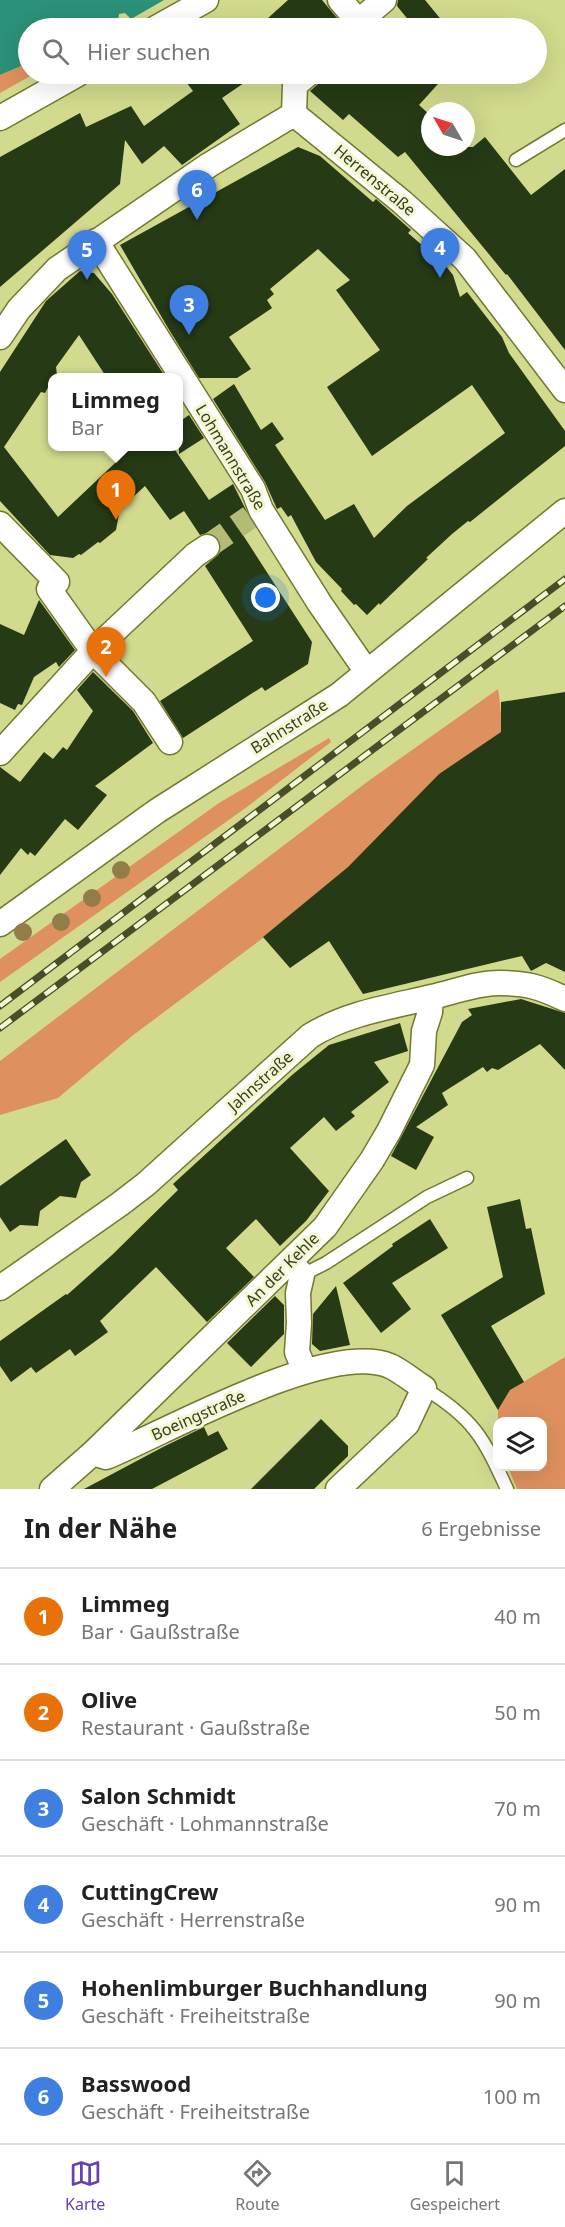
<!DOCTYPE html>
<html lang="de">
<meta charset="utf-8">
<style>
:root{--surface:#fff;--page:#f2f2f2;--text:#222;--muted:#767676;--line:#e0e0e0;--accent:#6640b8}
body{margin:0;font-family:"Noto Sans",sans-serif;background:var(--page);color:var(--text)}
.controls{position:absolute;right:18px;bottom:18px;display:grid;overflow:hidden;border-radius:12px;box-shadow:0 6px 24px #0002}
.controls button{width:54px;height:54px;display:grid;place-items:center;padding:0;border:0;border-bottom:2px solid var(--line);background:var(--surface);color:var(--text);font:30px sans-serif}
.compass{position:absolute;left:421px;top:102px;width:54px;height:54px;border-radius:50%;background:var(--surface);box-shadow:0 6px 24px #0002;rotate:309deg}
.you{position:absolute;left:266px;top:598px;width:21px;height:21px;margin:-15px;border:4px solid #fff;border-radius:50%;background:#1a73e8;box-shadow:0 0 0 9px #1a73e833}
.badge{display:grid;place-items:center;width:39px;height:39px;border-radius:50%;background:var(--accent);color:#fff;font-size:20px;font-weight:700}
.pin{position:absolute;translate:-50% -50px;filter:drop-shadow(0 2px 3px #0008)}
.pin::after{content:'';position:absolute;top:32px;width:21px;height:18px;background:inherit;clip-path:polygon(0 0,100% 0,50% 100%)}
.popup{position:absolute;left:48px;top:373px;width:135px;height:78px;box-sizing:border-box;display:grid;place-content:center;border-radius:12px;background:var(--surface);filter:drop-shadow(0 2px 4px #0005);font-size:20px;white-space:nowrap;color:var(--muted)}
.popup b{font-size:22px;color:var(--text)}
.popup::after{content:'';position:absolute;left:50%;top:100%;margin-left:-12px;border:12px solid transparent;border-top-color:var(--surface)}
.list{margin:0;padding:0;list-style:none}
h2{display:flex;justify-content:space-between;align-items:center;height:78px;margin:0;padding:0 24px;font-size:26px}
h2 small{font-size:20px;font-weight:400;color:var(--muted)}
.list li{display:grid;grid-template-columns:39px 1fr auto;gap:18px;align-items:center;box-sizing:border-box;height:96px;padding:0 24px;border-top:2px solid var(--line)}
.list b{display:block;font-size:22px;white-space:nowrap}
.list p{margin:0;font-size:20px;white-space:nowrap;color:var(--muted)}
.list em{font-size:20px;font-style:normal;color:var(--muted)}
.icon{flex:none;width:33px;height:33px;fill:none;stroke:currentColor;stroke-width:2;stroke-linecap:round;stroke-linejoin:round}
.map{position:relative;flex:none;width:565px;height:1489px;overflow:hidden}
.search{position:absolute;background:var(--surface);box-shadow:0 6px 24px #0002;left:18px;right:18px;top:18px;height:66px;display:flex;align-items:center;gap:15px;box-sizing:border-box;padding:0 21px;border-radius:33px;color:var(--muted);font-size:22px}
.sheet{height:654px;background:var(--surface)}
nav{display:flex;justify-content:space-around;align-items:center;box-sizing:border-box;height:84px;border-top:2px solid var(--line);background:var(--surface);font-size:16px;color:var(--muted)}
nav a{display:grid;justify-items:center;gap:3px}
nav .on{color:var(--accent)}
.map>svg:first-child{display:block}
</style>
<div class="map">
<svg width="565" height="1489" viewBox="0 0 565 1489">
<rect width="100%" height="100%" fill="#d2da8d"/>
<path fill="#de915e" d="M28 63V74H34L0 93V75Z
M498 689C501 703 499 718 506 729L439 774 348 867 263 938 132 1036 58 1098 0 1115V1061L367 782Z
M329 738 331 742 247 807 0 982V959L219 803Z
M565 1357V1489H517L508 1467 542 1466V1422H498V1410L510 1390Z"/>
<path fill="#2b9178" d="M0 0H164L131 19 125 13 119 14 118 21 106 28H28V63L0 75Z"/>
<path fill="#253a15" d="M288 0H322L337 18 322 28H257Z
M398 0H425L448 28H415L397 6Z
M180 74H257L222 98 240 124 182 165 164 146 142 164 125 140 120 184 0 287V157L80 113 86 127 131 106 144 126 193 91Z
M324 74H447L419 105 430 115V147H473L485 137 531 195 565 169V350L507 274 506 275 405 152 398 157 349 114 343 120 310 91 318 84Z
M298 147 320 156 373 202 376 199 411 230 408 233 445 265 453 275 460 297 467 292 502 337 509 353 565 431V446L470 522 468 521 452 534 426 558 428 559 380 605 379 603 367 615 356 604 354 605 341 591 342 589 316 562 291 515 288 517 281 507 277 509 265 482 213 399 234 384 261 430 272 422 284 439 275 445 325 520 354 504 374 538 407 506 505 433 472 385 372 456 327 387 380 350 336 290 350 280 318 249 270 289 274 294 267 300 272 308 229 337 251 369 237 378H199L168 328 120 245Z
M80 271 94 273 112 294 166 378H107L79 335 56 367 57 375 53 378 45 393 41 392 4 447 58 517 132 447H173L209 500 233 484 253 524 241 532 312 642 308 664 265 691 262 687 183 738 160 701 253 641 205 566 219 554 221 546 218 539 213 534 207 533 200 535 184 511 170 520 145 486 120 509 116 530 100 543 98 542 81 555 79 554 73 558 50 555 0 501V372L46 301Z
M189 415 204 438 179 454V422Z
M39 600 75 650 59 667 56 662 34 677 22 705 18 704 15 710 0 703V624L24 635Z
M93 672 133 711 153 743 95 786 107 795 78 830 65 819 35 856 30 852 28 855 21 848 0 875V767L20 782 44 752 53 759 63 747 67 750 93 711 77 690Z
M565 692V972L546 963 531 971 522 956 363 994 329 941 290 968 263 937 348 867 439 774 501 732V702Z
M521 999 565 1013V1070L540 1044 498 1070 492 1068 487 1072 483 1067 442 1093 448 1105 416 1127 434 1137 416 1170 391 1156 462 1022 472 1015 468 1009Z
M400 1023 408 1051 374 1062 389 1082 351 1112 355 1116 336 1131 324 1117 290 1148 329 1191 306 1221 280 1246 256 1219 226 1248 254 1277 207 1322 156 1267 100 1321 108 1332 75 1356 70 1349 36 1373 31 1367 11 1382 0 1366V1341L66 1294 67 1295 112 1255 178 1190 173 1184 292 1075 329 1045Z
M66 1139 91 1175 81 1182 76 1198 60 1196 40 1211 38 1226 20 1225 10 1232 0 1217V1186Z
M520 1199 526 1229 531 1228 545 1294 491 1326 524 1382 510 1390 498 1410 441 1315 503 1277 487 1207Z
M430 1219 448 1248 392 1283 411 1309 381 1333 343 1283 393 1246 392 1244Z
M336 1286 350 1345 320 1351 312 1344 313 1314Z
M275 1296 284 1305V1334L251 1367 227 1343Z
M321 1419 348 1446V1456L314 1489H251Z
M204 1427 208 1436 218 1431 228 1449 152 1489H84L163 1447Z"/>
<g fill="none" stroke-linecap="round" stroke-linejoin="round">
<path stroke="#b4bb77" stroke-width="24" stroke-dasharray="24 12" stroke-linecap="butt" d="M207 547 250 517"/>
<g stroke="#73792d" stroke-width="15">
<path id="lane" d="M516 160 565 130
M302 1275 326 1263 427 1197 467 1178
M424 1388C474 1419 483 1437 507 1489"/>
</g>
<g stroke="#73792d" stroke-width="27">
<path id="street" d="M340 0 358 21
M156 28 206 0
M351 28 384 0
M294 114 402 202 465 259 565 390
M0 118 78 74
M96 241 253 489 261 510 320 604 367 672
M0 337 19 309 57 269 209 165 294 114 295 85 308 74
M0 524 57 582 49 589 93 651 144 702 170 742
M0 753 93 651 195 555 207 547
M0 924 157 811 339 695 565 511
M291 1262 302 1275 298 1293 299 1323 297 1352 305 1371
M0 1288 120 1204 146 1184 310 1036C347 1013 390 1007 432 997 454 992 476 983 499 983 527 983 540 987 565 999
M93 1453 106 1457C167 1432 328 1340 390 1366 401 1371 413 1381 424 1388L407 1424 338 1489
M52 1489 93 1453 325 1227 372 1160 389 1131 422 1065 424 1031 430 1012 431 997"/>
</g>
<use href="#lane" stroke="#fff" stroke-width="12"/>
<use href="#street" stroke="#fff" stroke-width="24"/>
<g stroke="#494d29" stroke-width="7">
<path id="rail" d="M0 1006 565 579
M0 1028 565 606"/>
</g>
<use href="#rail" stroke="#f3f7d2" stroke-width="4.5" stroke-dasharray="14" stroke-linecap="butt"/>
</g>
<g fill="#927d49">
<circle cx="121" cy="870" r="9"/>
<circle cx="92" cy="898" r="9"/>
<circle cx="61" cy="922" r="9"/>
<circle cx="23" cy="932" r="9"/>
</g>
<g text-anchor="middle" stroke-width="6" stroke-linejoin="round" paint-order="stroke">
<g font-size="16" fill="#3a3d1e" stroke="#f3f7d2">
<text transform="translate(375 180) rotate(40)" y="6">Herrenstraße</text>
<text transform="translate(231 457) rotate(59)" y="6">Lohmannstraße</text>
<text transform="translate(289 726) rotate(-32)" y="6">Bahnstraße</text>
<text transform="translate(260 1081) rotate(-42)" y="6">Jahnstraße</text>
<text transform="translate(282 1269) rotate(-45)" y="6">An der Kehle</text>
<text transform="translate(198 1415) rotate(-24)" y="6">Boeingstraße</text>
</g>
</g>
</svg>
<div class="controls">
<button><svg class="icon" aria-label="layers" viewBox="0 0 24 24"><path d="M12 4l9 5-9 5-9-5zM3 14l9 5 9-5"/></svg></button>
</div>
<svg class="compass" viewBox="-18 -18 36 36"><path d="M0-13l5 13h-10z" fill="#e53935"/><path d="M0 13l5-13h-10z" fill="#767676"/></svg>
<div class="you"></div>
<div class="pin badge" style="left:116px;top:520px;background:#e8710a">1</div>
<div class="popup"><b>Limmeg</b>Bar</div>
<div class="pin badge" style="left:106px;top:677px;background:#e8710a">2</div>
<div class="pin badge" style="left:189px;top:335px;background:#3f7fe0">3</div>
<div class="pin badge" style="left:440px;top:278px;background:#3f7fe0">4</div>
<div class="pin badge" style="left:87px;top:280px;background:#3f7fe0">5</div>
<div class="pin badge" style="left:197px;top:220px;background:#3f7fe0">6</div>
<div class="search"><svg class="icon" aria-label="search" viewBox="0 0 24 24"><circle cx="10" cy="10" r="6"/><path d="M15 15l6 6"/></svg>Hier suchen</div>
</div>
<section class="sheet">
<h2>In der Nähe<small>6 Ergebnisse</small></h2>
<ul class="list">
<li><span class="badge" style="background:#e8710a">1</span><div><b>Limmeg</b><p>Bar · Gaußstraße</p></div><em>40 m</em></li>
<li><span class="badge" style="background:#e8710a">2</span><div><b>Olive</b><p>Restaurant · Gaußstraße</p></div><em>50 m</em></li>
<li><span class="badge" style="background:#3f7fe0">3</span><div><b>Salon Schmidt</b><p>Geschäft · Lohmannstraße</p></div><em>70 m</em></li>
<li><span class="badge" style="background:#3f7fe0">4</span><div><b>CuttingCrew</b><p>Geschäft · Herrenstraße</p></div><em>90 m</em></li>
<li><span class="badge" style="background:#3f7fe0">5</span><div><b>Hohenlimburger Buchhandlung</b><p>Geschäft · Freiheitstraße</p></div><em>90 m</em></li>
<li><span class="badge" style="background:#3f7fe0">6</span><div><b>Basswood</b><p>Geschäft · Freiheitstraße</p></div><em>100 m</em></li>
</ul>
</section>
<nav>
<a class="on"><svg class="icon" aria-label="map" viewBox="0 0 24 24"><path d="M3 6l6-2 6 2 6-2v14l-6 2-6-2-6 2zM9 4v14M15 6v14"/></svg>Karte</a>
<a><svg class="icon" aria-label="directions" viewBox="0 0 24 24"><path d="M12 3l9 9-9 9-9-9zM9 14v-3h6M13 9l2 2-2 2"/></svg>Route</a>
<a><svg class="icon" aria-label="saved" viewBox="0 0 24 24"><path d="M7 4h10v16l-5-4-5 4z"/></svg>Gespeichert</a>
</nav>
